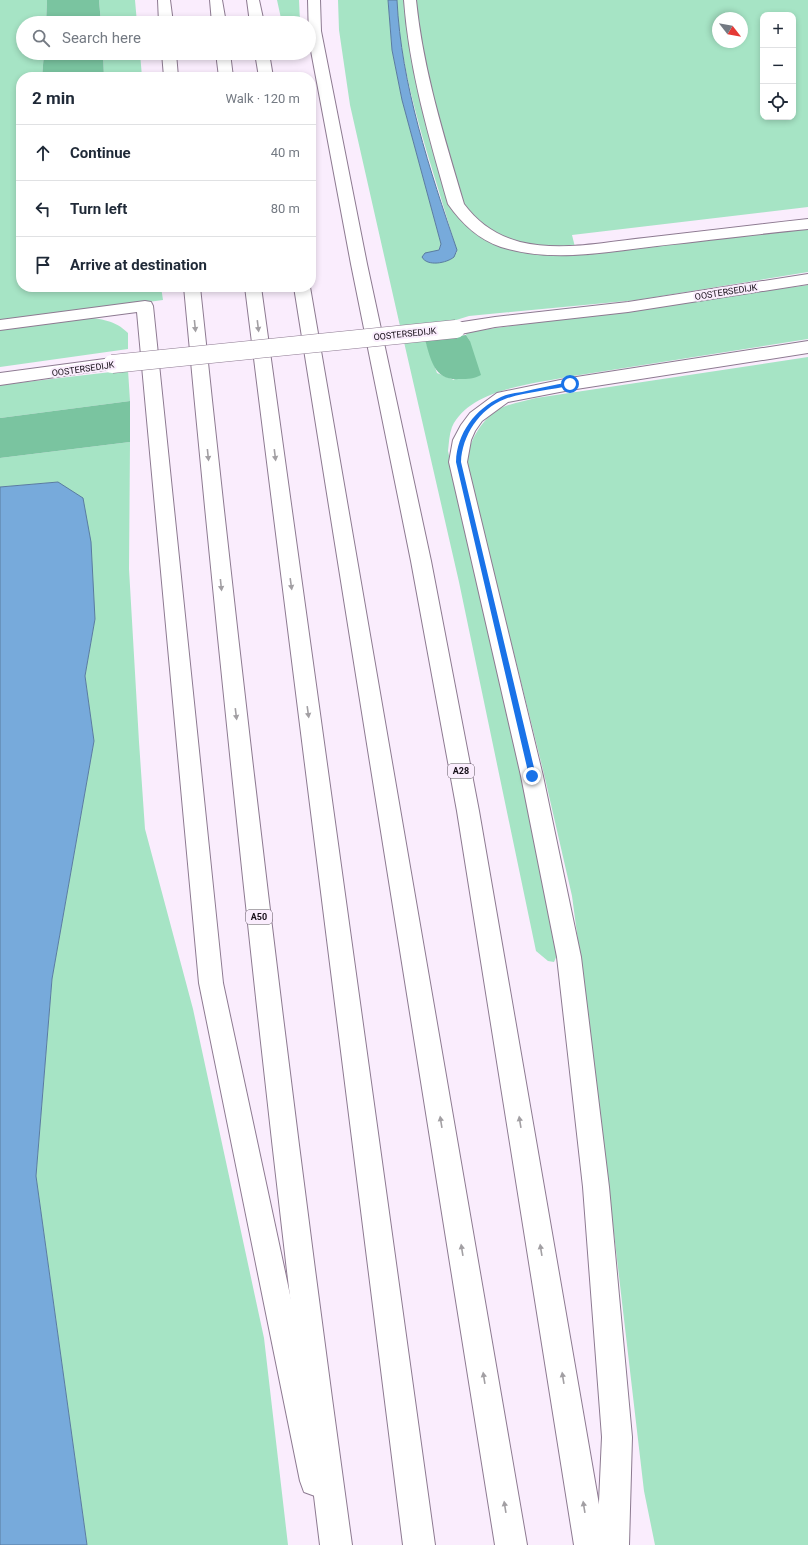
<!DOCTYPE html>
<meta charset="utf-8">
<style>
:root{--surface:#fff;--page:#f2f2f3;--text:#1f2937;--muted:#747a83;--line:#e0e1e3}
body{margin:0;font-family:Roboto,sans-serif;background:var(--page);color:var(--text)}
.controls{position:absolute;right:12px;top:12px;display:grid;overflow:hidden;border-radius:8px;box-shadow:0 2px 6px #0003}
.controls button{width:36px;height:36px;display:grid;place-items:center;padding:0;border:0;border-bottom:1px solid var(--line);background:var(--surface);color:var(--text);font:20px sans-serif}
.compass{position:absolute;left:712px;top:12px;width:36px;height:36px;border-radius:50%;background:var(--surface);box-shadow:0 2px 6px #0003;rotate:121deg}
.stop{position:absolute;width:12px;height:12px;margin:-9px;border:3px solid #1a73e8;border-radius:50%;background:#fff}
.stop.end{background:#1a73e8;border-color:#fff;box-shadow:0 1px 4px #0008}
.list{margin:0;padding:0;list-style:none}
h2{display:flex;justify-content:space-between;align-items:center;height:52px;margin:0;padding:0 16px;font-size:17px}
h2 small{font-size:13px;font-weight:400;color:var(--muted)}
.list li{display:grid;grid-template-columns:26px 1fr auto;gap:12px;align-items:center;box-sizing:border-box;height:56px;padding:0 16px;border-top:1px solid var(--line)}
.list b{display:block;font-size:15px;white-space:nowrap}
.list em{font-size:13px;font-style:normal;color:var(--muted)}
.icon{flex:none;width:22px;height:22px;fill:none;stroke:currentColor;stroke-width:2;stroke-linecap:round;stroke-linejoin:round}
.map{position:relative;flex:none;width:808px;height:1545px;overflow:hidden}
.search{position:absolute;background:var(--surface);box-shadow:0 2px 6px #0003;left:16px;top:16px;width:300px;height:44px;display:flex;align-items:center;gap:10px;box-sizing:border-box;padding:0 14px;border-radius:22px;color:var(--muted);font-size:15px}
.panel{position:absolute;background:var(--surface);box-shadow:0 2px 6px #0003;left:16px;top:72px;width:300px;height:220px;border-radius:16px}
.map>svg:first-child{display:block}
</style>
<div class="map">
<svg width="808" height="1545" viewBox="0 0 808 1545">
<rect width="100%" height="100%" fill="#faedfd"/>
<path fill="#a6e4c5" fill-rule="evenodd" d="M0 0H47L46 23H23V53H44L42 77H21V287H161L163 300 0 322Z
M99 0H135L137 23H101Z
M277 0H299L300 23H282Z
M338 0H388L392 50 402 100 441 244 433 263 451 259 457 252C434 169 401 87 397 0H405C409 70 431 137 450 204L456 215 465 225 521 251 555 255 808 227V272L637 300 469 316 453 321 400 326 350 105 339 30Z
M415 0H808V207L572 235 575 247H539L511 241 485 229 462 203 432 101 417 35ZM763 15H793V117H763ZM718 18H742V42H718Z
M103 53H140L142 77H104Z
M808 285V339L567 377C531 384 469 390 452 427 449 435 449 443 448 451L558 943V953L554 962 548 961 536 951 459 582 404 342 425 340 437 373 454 380 470 341 466 335 467 332Z
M84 317C101 319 115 320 128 333V349L0 367V329Z
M808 357V1545H655L644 1491 593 1053 572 896 544 774 467 466C468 460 468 453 470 447 474 433 488 413 503 407 513 403 525 401 536 398Z
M128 370 130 401 0 418V385Z
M130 442 129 569 139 742 145 829 193 1009 264 1338 288 1545H87L36 1176 52 979 94 741 85 676 95 619 58 482 0 487V458Z"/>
<path fill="#7ac4a0" d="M47 0H99L101 23H46Z
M44 53H103L104 77H42Z
M466 335 470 341 481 375C474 379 468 379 460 379 434 381 431 360 425 340Z
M130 401V442L0 458V418Z"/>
<path fill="#77aadb" stroke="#5a7ca0" d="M388 0H397C401 84 430 171 457 250L454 257C447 263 427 267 422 257L425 253 439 250 441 244 402 100 392 50Z
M58 482 83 498 91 542 95 619 85 676 94 741 52 979 36 1176 87 1545H0V487Z"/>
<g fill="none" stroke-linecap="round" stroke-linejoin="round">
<g stroke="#8d7a91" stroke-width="2">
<path id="minor" d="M404 0H416C423 70 444 136 464 204 478 223 497 236 520 242 561 252 604 242 644 238 699 232 753 225 808 219V229C758 234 708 240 657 246 605 252 553 263 501 247 478 239 462 224 448 204 429 137 409 70 404 0Z
M808 274V284L628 312 495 327 456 335 450 333 448 329 450 325 456 323 495 317 628 302Z
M145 301 151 302 153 306 223 983 330 1481 326 1492 315 1496 304 1492 300 1481 199 983 137 312 0 330V320Z
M808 341V353L570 390 508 402 482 421 475 431 471 440 467 462 543 776 581 957 609 1187 632 1437 629 1545H597L602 1437 583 1187 557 957 521 776 449 462 453 440 461 425 470 413 497 393 570 378Z
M112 358 118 360 121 364 118 368 0 385V373Z"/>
</g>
<g stroke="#8d7a91" stroke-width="2">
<path id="highway" d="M158 0H170L173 23H159Z
M210 0H222L226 23H212Z
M247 0H259L264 23H250Z
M308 0H320L321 31 367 264 431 561 479 811 606 1545H574L457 811 411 561 351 264 309 40Z
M162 53H176L178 77H164Z
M216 53H230L233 77H219Z
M255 53H269L273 77H259Z
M184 287H200C244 707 294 1126 352 1545H320C268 1126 223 707 184 287Z
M245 287H261L435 1545H403Z
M294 287H310L527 1545H495Z"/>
</g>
<use href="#minor" fill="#fff" fill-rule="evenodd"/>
<use href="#highway" fill="#fff" fill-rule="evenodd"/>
<g stroke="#8d7a91" stroke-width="19" stroke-linecap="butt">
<path id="minor-bridge" d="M112 364 456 329"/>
</g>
<use href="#minor-bridge" stroke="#fff" stroke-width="18"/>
</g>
<defs><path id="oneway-solid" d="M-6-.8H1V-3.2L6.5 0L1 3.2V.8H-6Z"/></defs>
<g fill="#a29fa3">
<use href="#oneway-solid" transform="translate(195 326) rotate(84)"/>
<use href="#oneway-solid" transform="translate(258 326) rotate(83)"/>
<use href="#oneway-solid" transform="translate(208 455) rotate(84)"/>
<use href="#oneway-solid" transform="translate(275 455) rotate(83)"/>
<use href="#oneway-solid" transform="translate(291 584) rotate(82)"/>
<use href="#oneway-solid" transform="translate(221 585) rotate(84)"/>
<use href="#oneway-solid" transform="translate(308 712) rotate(82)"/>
<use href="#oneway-solid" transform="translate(236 714) rotate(83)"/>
<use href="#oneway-solid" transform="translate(441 1122) rotate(-99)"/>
<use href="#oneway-solid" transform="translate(520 1122) rotate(-99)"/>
<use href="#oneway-solid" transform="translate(462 1250) rotate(-99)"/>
<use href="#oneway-solid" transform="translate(541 1250) rotate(-99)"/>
<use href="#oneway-solid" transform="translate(484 1378) rotate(-99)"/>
<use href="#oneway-solid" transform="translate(563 1378) rotate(-99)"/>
<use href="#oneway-solid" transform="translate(505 1507) rotate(-99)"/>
<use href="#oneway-solid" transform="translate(584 1507) rotate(-99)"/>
</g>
<path fill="#1a73e8" d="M570 382 572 385C552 390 524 392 505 399 479 409 462 436 461 462L536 776 532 779 529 776 456 462C457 433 475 409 501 397 507 394 515 393 522 392 538 388 554 385 570 382Z"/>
<g text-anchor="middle" stroke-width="4" stroke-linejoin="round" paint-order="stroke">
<g font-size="9" fill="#160f18" stroke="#faedfd">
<text transform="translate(726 292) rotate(-9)" y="3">OOSTERSEDIJK</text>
<text transform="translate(405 334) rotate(-6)" y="3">OOSTERSEDIJK</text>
<text transform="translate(83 369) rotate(-8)" y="3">OOSTERSEDIJK</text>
</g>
<g fill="#faedfd" stroke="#5a525d" stroke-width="1">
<rect x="448" y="764" width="26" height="14" rx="3"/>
<rect x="246" y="910" width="26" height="14" rx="3"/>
</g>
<g font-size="9" font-weight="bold" fill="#160f18">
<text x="461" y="774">A28</text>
<text x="259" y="920">A50</text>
</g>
</g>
</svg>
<div class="controls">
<button>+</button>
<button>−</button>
<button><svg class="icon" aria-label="locate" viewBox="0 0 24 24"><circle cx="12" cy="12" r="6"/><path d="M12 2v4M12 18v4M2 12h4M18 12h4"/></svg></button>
</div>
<svg class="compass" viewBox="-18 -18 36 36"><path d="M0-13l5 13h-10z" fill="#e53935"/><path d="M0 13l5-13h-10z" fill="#747a83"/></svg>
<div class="stop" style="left:570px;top:384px"></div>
<div class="stop end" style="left:532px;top:776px"></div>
<div class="search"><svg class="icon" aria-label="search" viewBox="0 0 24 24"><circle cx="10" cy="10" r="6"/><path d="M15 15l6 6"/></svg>Search here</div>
<section class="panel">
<h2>2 min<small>Walk · 120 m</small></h2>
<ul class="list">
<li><svg class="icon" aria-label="ahead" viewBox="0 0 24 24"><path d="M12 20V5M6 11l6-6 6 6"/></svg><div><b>Continue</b></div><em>40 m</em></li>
<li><svg class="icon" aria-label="left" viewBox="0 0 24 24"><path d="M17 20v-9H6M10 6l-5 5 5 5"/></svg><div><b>Turn left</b></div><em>80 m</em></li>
<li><svg class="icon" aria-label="arrive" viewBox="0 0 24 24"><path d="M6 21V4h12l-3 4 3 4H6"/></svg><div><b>Arrive at destination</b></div></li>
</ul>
</section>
</div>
